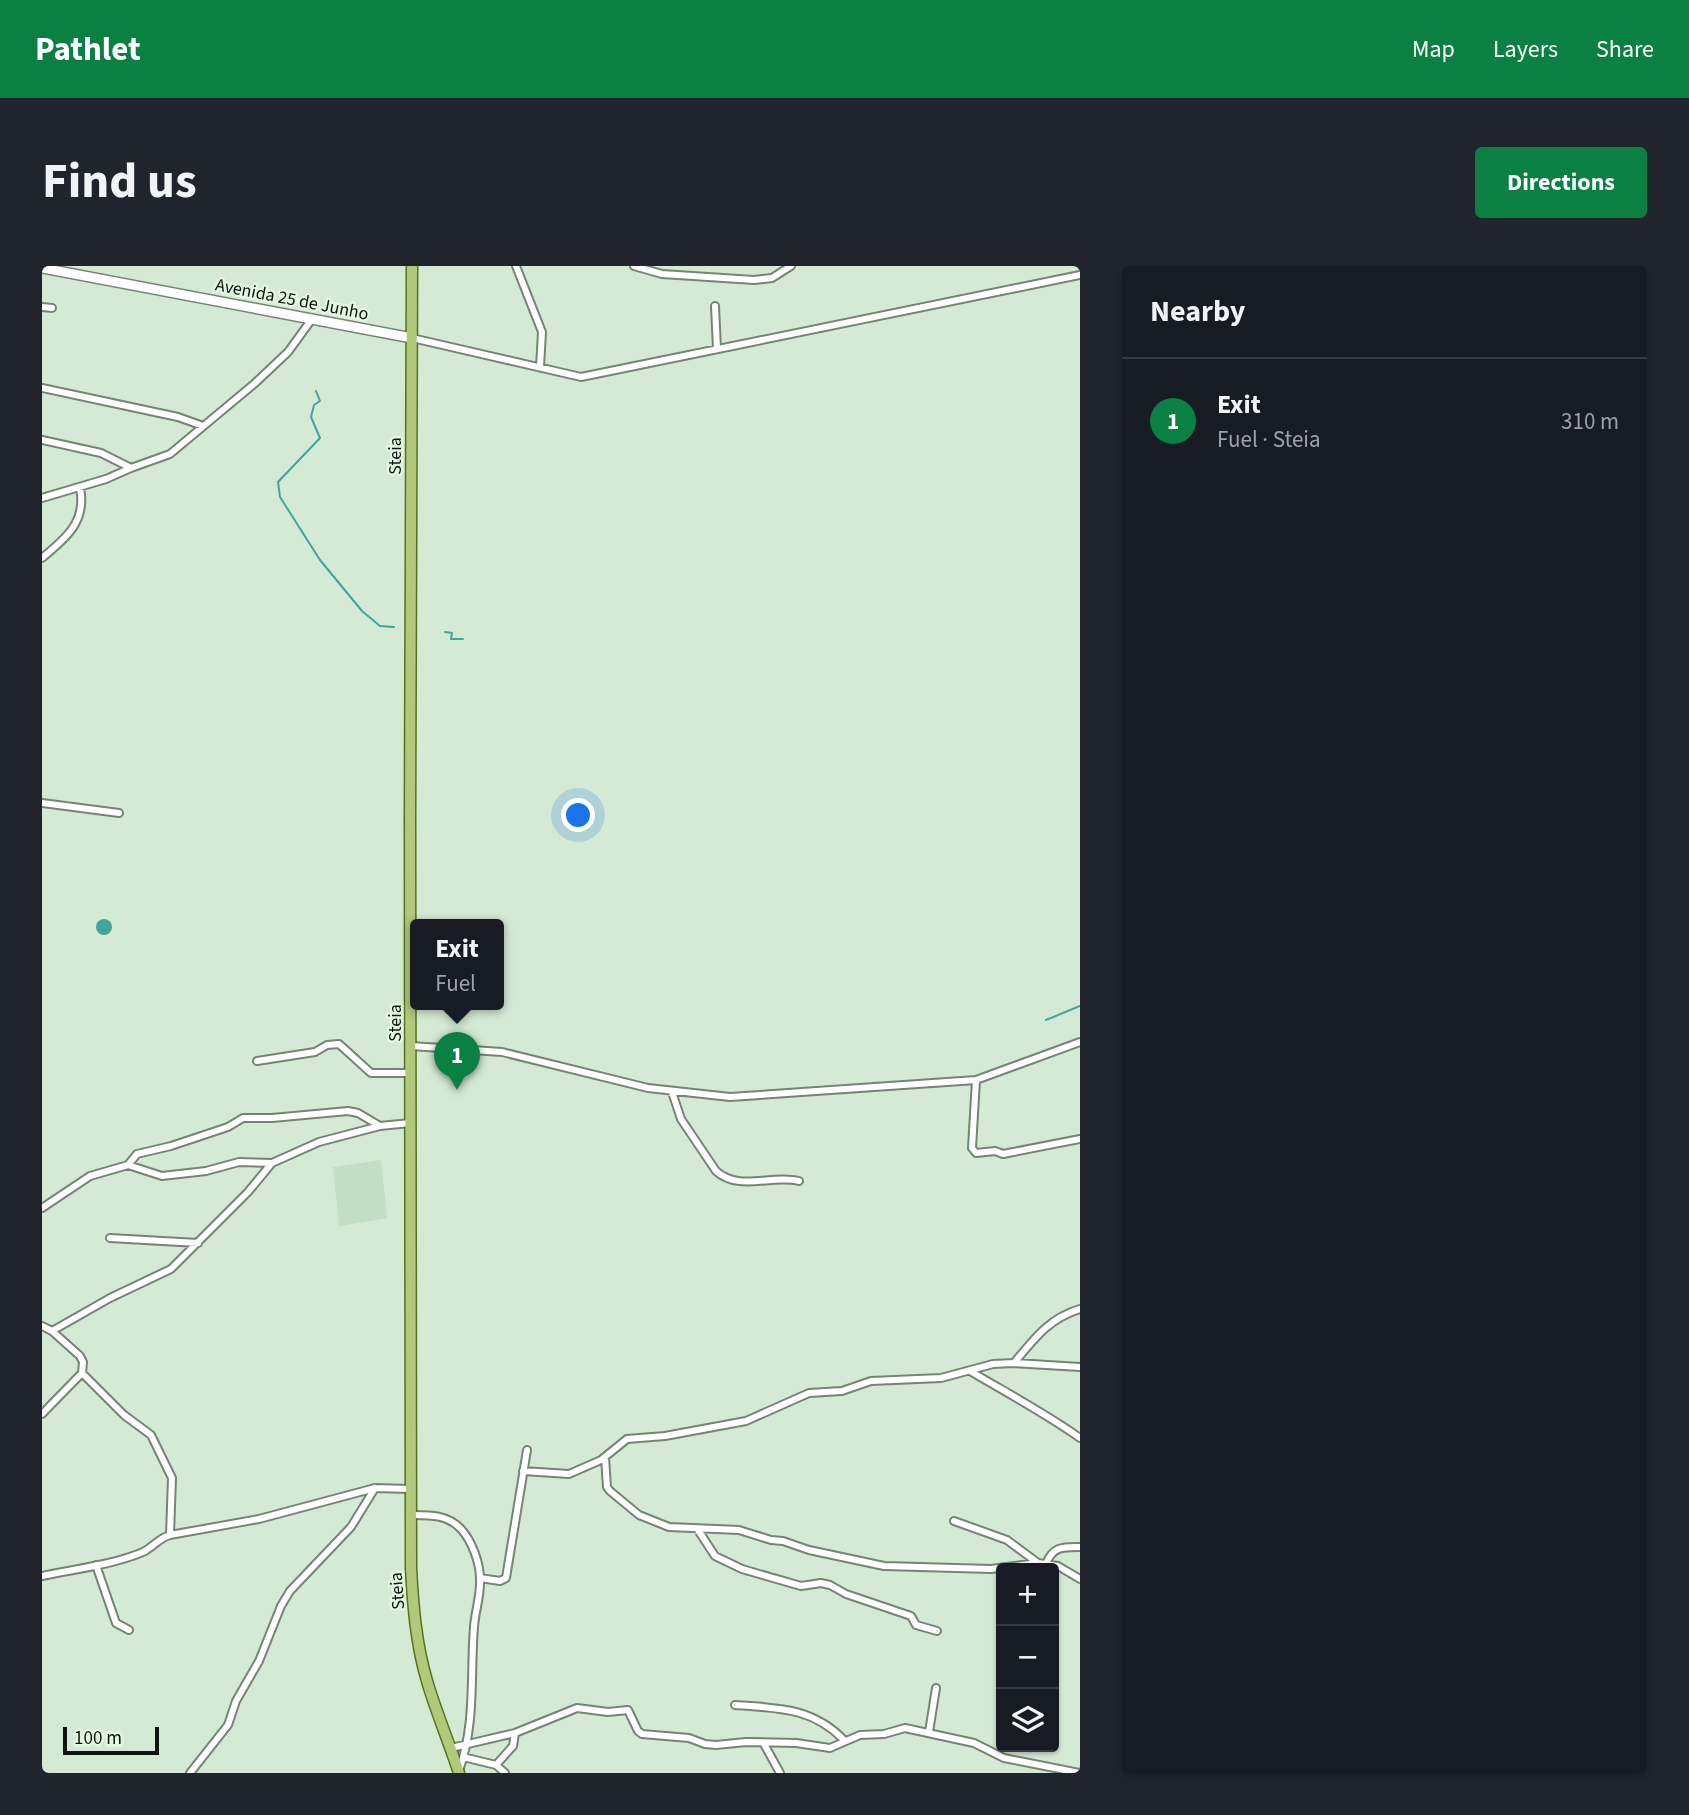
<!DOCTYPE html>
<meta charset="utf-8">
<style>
:root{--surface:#171b24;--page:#20242c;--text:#f1f3f6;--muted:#9ea1a6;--line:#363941;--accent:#0b8043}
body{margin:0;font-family:"Source Sans 3",sans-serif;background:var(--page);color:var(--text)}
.controls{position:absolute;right:21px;bottom:21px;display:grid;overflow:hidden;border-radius:7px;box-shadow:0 2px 5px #0004}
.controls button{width:63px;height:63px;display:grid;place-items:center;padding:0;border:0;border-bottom:2px solid var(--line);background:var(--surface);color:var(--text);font:35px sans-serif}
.scale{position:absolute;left:21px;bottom:18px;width:96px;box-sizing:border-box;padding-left:7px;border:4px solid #0e150e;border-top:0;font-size:19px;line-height:24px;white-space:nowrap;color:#0e150e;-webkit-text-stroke:5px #e2f7e2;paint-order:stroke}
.you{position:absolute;left:537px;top:550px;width:24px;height:24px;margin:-18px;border:5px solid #fff;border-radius:50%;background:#1a73e8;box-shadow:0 0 0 10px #1a73e833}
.badge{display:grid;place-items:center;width:46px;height:46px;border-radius:50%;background:var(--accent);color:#fff;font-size:23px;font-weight:700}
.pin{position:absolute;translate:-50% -58px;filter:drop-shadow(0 2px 4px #0008)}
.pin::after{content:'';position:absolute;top:37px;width:24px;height:21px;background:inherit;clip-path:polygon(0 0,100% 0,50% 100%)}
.popup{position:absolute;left:368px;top:653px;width:94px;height:91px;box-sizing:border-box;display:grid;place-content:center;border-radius:7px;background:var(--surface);filter:drop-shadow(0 2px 5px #0005);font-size:23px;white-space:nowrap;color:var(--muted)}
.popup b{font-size:26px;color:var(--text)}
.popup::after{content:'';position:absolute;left:50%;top:100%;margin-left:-14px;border:14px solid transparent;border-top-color:var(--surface)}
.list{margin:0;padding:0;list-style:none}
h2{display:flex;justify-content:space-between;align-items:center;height:91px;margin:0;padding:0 28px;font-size:30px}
h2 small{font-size:23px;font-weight:400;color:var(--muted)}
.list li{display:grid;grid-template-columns:46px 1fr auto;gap:21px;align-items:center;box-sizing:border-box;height:126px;padding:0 28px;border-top:2px solid var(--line)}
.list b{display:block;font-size:26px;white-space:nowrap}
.list p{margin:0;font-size:23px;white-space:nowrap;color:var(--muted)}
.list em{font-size:23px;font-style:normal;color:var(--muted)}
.icon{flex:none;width:38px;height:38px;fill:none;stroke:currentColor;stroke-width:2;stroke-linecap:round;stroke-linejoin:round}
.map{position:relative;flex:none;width:1038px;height:1507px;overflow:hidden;border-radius:7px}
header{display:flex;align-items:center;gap:42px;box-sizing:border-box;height:98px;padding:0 35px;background:var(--accent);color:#fff}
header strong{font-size:33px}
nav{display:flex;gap:38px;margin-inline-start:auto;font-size:24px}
.intro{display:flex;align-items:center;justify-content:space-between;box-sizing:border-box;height:168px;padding:0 42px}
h1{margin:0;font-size:49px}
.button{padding:18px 32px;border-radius:7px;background:var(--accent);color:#fff;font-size:24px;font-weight:700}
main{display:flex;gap:42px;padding:0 42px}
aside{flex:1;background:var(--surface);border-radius:7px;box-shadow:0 2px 5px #0004}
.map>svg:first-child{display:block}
</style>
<header>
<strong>Pathlet</strong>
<nav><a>Map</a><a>Layers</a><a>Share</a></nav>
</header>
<div class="intro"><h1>Find us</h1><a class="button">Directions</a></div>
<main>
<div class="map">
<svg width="1038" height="1507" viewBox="0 0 1038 1507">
<rect width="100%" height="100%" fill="#d5ead5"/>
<path fill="#c3dec4" d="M339 894 345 952 297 960 291 901Z"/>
<path fill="#41a599" d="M54 661a8 8 0 1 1 16 0a8 8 0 1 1-16 0Z"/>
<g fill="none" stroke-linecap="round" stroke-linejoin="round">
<path stroke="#41a599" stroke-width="2" d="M274 125 278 135 272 139 269 151 278 172 236 216 238 231 278 294 320 345 338 360 352 361
M403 366 410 367 409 373H421
M1004 754 1038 740"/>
<g stroke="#738673" stroke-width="10">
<path id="street" d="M474 0 500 66 498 101
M592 0 620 8 712 14 730 12 749 0
M673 40 675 83
M0 41 10 42
M370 72 539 111 1038 9
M0 122 136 151 161 160
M0 174 59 187 89 202
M0 232 64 213 89 202 128 188 212 118 246 86 270 53
M0 292C23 273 45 256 38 222
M0 537 77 547
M369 780 460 786 606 822 688 831 934 814 1038 776
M215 795 273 786 285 779 297 778 329 807H368
M934 814 930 882 934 887 953 885 961 888 1038 873
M630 826 639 853 674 905C697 926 730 908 757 915
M86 899 120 910 164 905 197 896 230 897
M0 942 48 910 86 899 95 888 129 880 186 861 201 852H230L306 845 316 847 338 860
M68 972 156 977
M0 1060 10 1065 68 1032 129 1003 206 926 230 897 277 876 338 860 368 857
M10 1065 38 1090 41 1096 40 1107 82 1149 109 1169 130 1212 128 1269
M972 1097C992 1073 1007 1052 1038 1043
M928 1105C965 1127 1003 1147 1038 1172
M0 1148 40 1107
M563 1191 565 1221 568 1225 597 1249 627 1261 697 1264 729 1274 741 1275 767 1284 842 1300 949 1303 996 1297 1016 1300 1038 1313
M481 1205 527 1208 559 1194 585 1173 623 1170 704 1155 767 1127 800 1125 829 1115 899 1112 951 1098 972 1097 1038 1101
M368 1249C386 1249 405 1248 419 1263 430 1275 438 1297 438 1313 439 1329 433 1345 432 1361 428 1411 434 1456 417 1505
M912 1255 965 1274 996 1297
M656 1264 673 1290 700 1303 759 1320 779 1317 788 1319 804 1328 869 1350 874 1359 895 1365
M1004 1298C1011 1280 1021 1281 1038 1281
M54 1299 74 1357 87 1364
M0 1310C33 1303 70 1299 101 1286 111 1281 117 1272 128 1269L217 1253 333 1222 368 1223
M438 1312 458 1315 464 1312 485 1184
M693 1439C735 1442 770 1441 802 1474
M887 1466 894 1422
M722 1478 738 1507
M409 1482 473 1467 535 1442 566 1446 586 1444 596 1465 600 1468 647 1472 663 1478 674 1479 704 1476 754 1477 788 1482 818 1469 842 1468 863 1462 932 1477 962 1492 1038 1507
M421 1491 454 1499 463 1507
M454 1499 471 1480 473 1467
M148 1507 186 1459 194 1435 217 1395 239 1340 248 1325 309 1261 333 1222"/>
</g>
<g stroke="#738673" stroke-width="12">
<path id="secondary" d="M0 2 370 72"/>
</g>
<g stroke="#55731c" stroke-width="13">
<path id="primary" d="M370 0 368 553 369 1302C371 1340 374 1378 385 1415 394 1446 407 1476 417 1507"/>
</g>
<use href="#street" stroke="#fff" stroke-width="6"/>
<use href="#secondary" stroke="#fff" stroke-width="9"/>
<use href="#primary" stroke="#b0c97b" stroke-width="10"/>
</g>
<g text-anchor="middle" stroke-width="5" stroke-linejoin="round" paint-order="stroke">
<g font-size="18" fill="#0e150e" stroke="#e2f7e2">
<text transform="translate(250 33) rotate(11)" y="6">Avenida 25 de Junho</text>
<text transform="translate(353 190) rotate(-90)" y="6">Steia</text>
<text transform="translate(353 757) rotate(-90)" y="6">Steia</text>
<text transform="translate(355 1325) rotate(-94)" y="6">Steia</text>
</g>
</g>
</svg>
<div class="controls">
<button>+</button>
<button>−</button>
<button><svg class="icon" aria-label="layers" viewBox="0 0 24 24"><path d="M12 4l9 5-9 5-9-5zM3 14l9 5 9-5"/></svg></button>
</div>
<div class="scale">100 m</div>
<div class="you"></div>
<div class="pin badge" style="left:415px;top:824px">1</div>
<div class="popup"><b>Exit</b>Fuel</div>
</div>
<aside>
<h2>Nearby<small></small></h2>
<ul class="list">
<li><span class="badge">1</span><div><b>Exit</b><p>Fuel · Steia</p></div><em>310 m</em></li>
</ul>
</aside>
</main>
